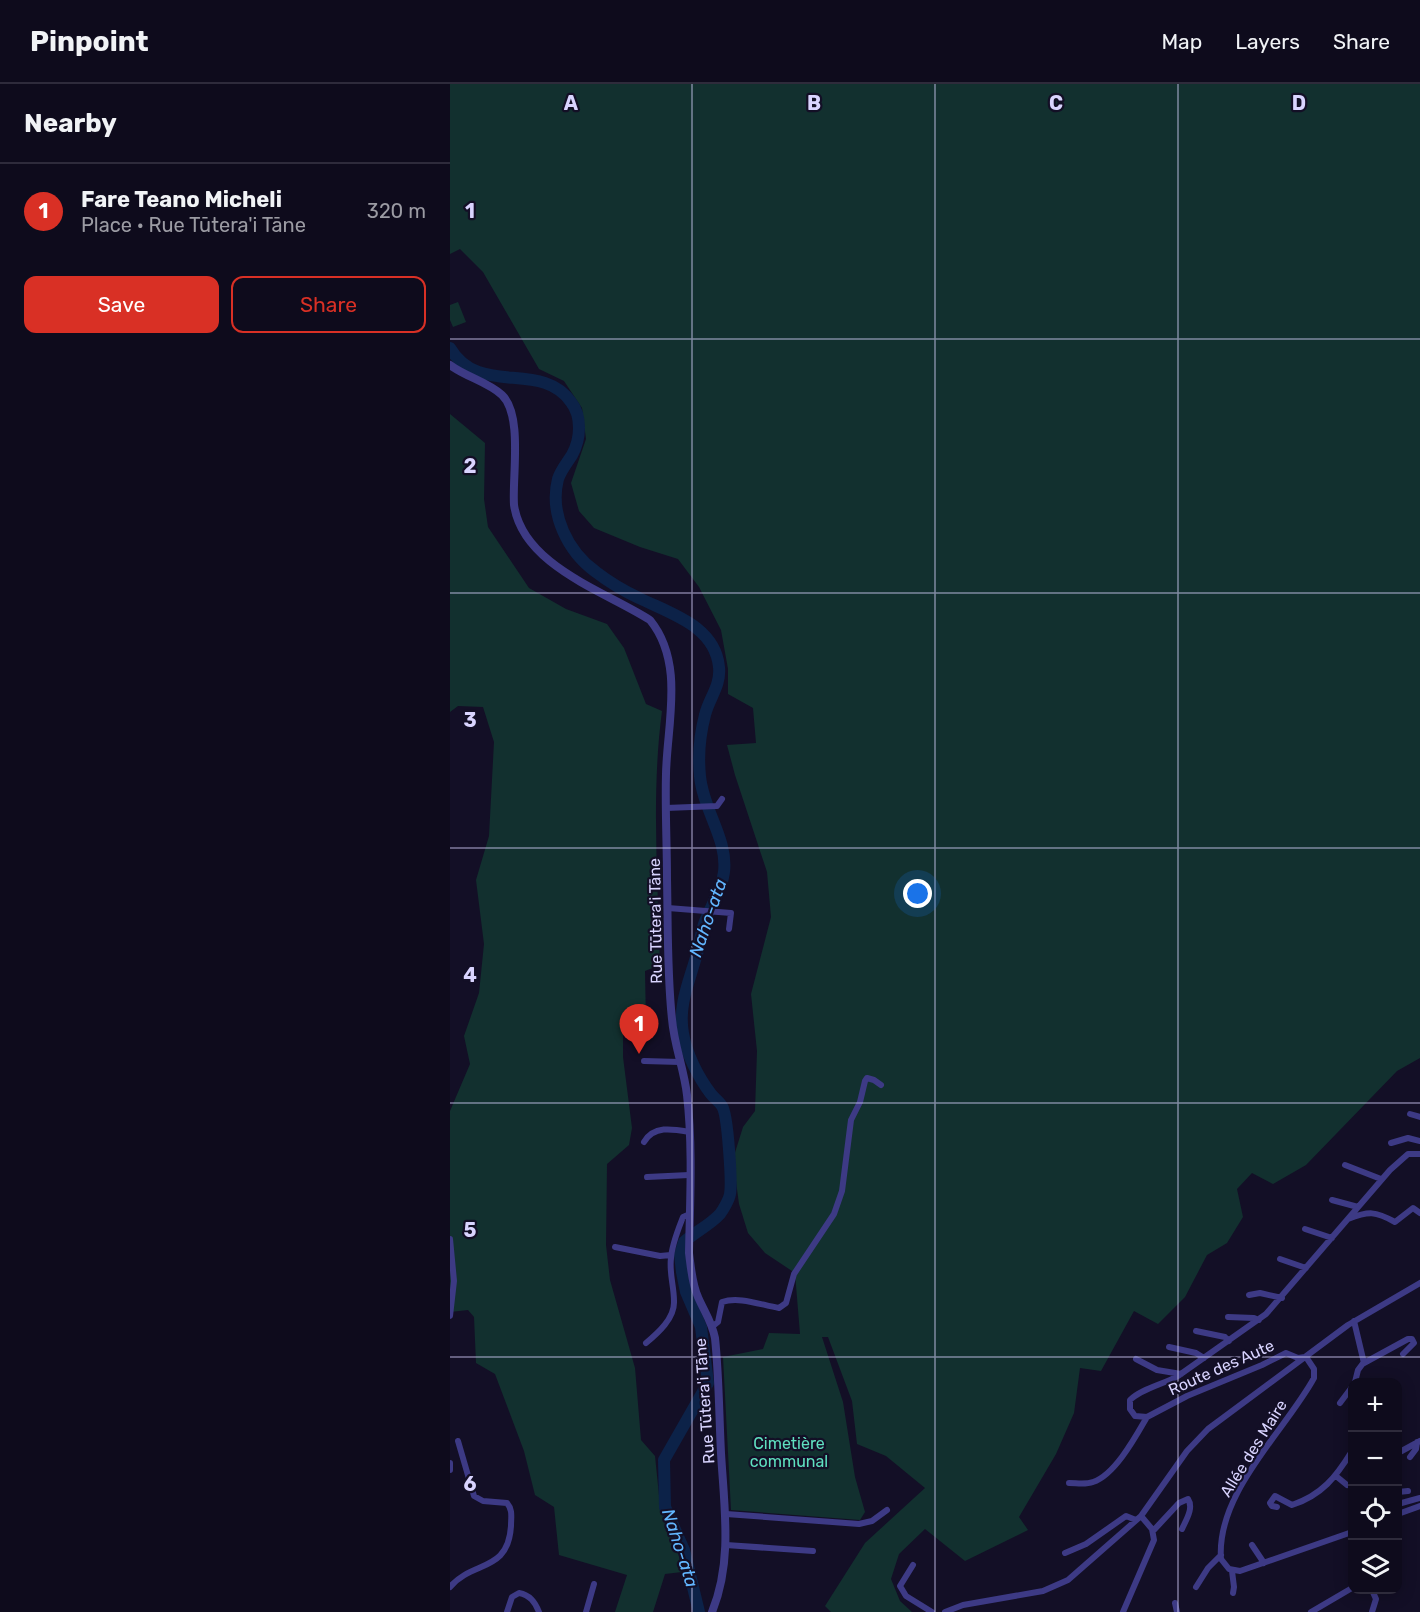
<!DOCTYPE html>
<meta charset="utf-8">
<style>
:root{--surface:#0e0b1c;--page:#171425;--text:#f1f3f6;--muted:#9b9ba3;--line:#2e2b3b;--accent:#d93025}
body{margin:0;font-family:Rubik,sans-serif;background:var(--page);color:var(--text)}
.controls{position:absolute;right:18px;bottom:18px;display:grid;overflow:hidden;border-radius:12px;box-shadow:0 3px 15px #0003}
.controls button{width:54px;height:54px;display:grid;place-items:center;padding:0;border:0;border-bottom:2px solid var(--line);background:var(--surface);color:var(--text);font:30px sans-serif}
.you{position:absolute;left:468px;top:810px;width:21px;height:21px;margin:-15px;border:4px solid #fff;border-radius:50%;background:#1a73e8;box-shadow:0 0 0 9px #1a73e833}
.badge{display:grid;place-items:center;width:39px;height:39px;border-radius:50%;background:var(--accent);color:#fff;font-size:20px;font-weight:700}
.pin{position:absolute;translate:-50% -50px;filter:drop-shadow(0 2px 3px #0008)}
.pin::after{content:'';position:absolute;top:32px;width:21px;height:18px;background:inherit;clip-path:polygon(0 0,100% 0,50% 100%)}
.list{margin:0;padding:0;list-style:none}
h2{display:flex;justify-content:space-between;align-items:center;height:78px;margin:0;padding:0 24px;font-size:26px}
h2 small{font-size:20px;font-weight:400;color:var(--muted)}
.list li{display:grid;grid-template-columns:39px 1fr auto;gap:18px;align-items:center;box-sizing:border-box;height:96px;padding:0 24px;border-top:2px solid var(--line)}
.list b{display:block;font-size:22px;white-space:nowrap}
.list p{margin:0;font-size:20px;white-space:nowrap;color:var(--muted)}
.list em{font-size:20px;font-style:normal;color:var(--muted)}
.actions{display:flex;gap:12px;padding:18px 24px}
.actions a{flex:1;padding:14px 0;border:2px solid var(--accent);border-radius:12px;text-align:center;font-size:21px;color:var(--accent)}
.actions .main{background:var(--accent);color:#fff}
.icon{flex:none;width:33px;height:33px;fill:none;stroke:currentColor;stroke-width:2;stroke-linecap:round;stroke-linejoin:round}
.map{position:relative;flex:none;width:970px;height:1528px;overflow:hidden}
header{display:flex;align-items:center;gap:36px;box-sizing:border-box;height:84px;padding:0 30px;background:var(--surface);border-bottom:2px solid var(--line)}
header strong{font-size:28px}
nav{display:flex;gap:33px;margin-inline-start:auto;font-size:21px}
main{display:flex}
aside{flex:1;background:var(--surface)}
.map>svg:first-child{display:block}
</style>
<header>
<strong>Pinpoint</strong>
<nav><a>Map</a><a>Layers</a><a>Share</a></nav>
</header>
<main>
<aside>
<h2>Nearby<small></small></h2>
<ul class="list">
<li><span class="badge">1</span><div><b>Fare Teano Micheli</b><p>Place · Rue Tūtera'i Tāne</p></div><em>320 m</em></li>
</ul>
<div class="actions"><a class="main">Save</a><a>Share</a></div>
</aside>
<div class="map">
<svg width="970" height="1528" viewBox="0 0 970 1528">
<rect width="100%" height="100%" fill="#130f26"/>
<path fill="#12302f" d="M0 0H970V974L947 987 856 1081 823 1100 802 1089 787 1105 793 1133 777 1159 757 1171 735 1213 708 1240 684 1227 651 1287 630 1284 624 1329 606 1370 569 1433 578 1446 515 1477 475 1445 449 1470 441 1495 450 1517 462 1528H381L375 1522 415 1459 475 1404 436 1372 407 1360 402 1317 378 1253H372L393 1318 405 1393 415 1428 410 1436 281 1426 273 1273 313 1265 319 1249 350 1250 345 1189 315 1169 298 1149 289 1120 283 1075 293 1043 305 1027 307 967 301 910 321 833 317 788 285 691 277 661 306 659 303 624 278 610V585L271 546 249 503 228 475 190 463 144 444 129 427 121 399 136 355 132 324 114 297 89 285 33 188 10 165 0 170Z
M8 218 16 238 3 243 0 236V221Z
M0 330 35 359 34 415 38 443 79 504 116 525 157 540 174 564 196 620 212 627C201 710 208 797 210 881L195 887 196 939 173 946V973L182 1044 179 1061 157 1080 156 1161 160 1196 185 1284 191 1356 205 1372 210 1421 228 1467 232 1488 215 1490 203 1528H165L177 1491 109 1471 104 1423 85 1411 74 1367 45 1290 26 1279 24 1233 18 1226 0 1228V1027L20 980 14 952 29 909 34 860 26 796 39 752 44 658 33 623 8 622 0 628Z"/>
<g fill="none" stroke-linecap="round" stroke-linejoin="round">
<path stroke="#0c2248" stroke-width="12" d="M0 264C29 314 91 275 121 318 132 332 131 355 122 371 117 379 111 386 108 395 99 430 118 468 146 488 159 498 174 507 189 514 221 530 265 542 269 583 271 602 259 614 255 631 250 650 248 672 250 692 253 726 278 755 274 788 272 806 260 823 254 840 250 851 250 862 246 873 239 898 228 922 233 949 236 969 248 993 261 1010 264 1014 269 1017 272 1022 278 1031 282 1099 280 1110 279 1116 273 1126 270 1130 260 1141 245 1148 234 1158L230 1171 232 1188 236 1208 251 1243 258 1299 214 1376 215 1423 234 1466 249 1528"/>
<path stroke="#3d3a85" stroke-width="6" d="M216 724 267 722 272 715
M218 824 281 829 279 845
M194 977 230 978
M960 1030 970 1033
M194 1058C204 1041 223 1045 240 1048
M941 1059 958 1054 970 1057
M895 1081 931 1095
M197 1093 239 1091
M882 1116 908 1123
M898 1135C919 1127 925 1127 945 1138L963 1124 970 1129
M855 1145 882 1154
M0 1155 4 1197 0 1232
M165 1163 210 1172 221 1171
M830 1175 856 1184
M799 1211 810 1209 832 1214
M778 1233 804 1234 809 1236
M904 1237 914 1279 958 1255H962L964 1259 953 1270
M263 1242 268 1238 272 1218C289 1212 311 1221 329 1224L336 1219 344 1190 384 1130 392 1107 401 1036 410 1018 415 997 417 994 424 996 431 1001
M746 1247 775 1253 779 1257
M196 1259C208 1249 225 1234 224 1217 224 1202 219 1189 221 1174 222 1160 228 1146 233 1133L240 1130
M719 1263 746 1269 754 1274
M855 1273 848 1274 836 1269 812 1281 737 1312 697 1333 685 1332 680 1325V1316C691 1305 714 1300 728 1292L816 1230 940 1086 958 1070H970
M856 1273 864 1285V1294C835 1347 766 1409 771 1475L779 1485 790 1487 902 1448
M686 1275 707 1286 731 1290
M905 1298 908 1286 914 1278
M890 1319 902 1303
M948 1369 970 1357
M960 1373 966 1365 967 1358
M0 1379V1386
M886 1392 897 1401
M619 1399C627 1399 635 1401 643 1398 665 1391 686 1352 697 1333
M948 1408 958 1407
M948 1420 970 1414
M827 1423 822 1422 820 1419 825 1412 842 1421C872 1411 886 1393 902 1367
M276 1430 409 1440 422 1437 437 1426
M948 1430 970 1422
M703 1447 729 1419 738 1415C744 1424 736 1436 732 1445
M276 1461 363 1467
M802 1461 814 1479
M615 1469 636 1460 676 1432 686 1436
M463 1481 450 1502 456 1512 482 1528
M782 1487 784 1503 783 1509
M0 1503C23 1476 58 1489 61 1442 61 1433 63 1426 57 1419L33 1417 24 1412 8 1357
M746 1503 758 1484 771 1471
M725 1519 727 1528
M57 1528 62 1513 69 1509C80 1511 85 1518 89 1528
M136 1528 144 1500
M495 1528 513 1521 593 1507 618 1496 691 1432 737 1367 758 1345 898 1241 970 1199
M673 1528 704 1456 702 1445 691 1432
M861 1528 902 1504
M922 1528 926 1515 922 1506"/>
<path stroke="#3d3a85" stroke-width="8" d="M0 281C16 293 38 298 52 311 73 331 62 393 64 421 73 482 155 507 200 536 235 579 217 640 216 690 215 725 217 760 217 795 218 841 217 889 222 935 224 961 234 985 237 1011 243 1063 240 1117 239 1169 241 1184 242 1200 248 1213 254 1227 262 1238 265 1254 269 1292 269 1330 271 1369 274 1422 283 1477 262 1528"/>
</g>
<path fill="none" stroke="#d9d4ff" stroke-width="1.5" stroke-opacity="0.55" d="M242 0V1528M485 0V1528M728 0V1528M0 255H970M0 509H970M0 764H970M0 1019H970M0 1273H970"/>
<g text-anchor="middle" stroke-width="4.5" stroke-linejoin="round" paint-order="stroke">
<g font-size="16" fill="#d9d4ff" stroke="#130f26">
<text transform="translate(205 837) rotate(-91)" y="6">Rue Tūtera'i Tāne</text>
<text transform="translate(771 1283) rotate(-24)" y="6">Route des Aute</text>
<text transform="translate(254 1317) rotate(-94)" y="6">Rue Tūtera'i Tāne</text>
<text transform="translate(803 1364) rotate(-58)" y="6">Allée des Maire</text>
</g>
<g font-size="16" fill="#5fe0c0" stroke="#130f26">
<text x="339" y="1365">Cimetière<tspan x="339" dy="18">communal</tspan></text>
</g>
<g font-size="18" font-style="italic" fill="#62b6ff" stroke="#130f26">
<text transform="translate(258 834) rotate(-71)" y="6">Naho-ata</text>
<text transform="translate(230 1464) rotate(72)" y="6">Naho-ata</text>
</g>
</g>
<g font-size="20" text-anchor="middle" font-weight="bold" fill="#d9d4ff" stroke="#130f26" stroke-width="4.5" stroke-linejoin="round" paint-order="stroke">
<text x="121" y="26">A</text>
<text x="364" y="26">B</text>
<text x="606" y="26">C</text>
<text x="849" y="26">D</text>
<text x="20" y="134">1</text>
<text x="20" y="389">2</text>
<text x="20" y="643">3</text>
<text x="20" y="898">4</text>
<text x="20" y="1153">5</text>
<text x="20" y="1407">6</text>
</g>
</svg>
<div class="controls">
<button>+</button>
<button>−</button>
<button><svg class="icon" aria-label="locate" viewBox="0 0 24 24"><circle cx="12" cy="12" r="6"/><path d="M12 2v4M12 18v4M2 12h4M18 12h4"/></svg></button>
<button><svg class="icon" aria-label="layers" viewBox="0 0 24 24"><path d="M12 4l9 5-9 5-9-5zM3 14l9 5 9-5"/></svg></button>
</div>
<div class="you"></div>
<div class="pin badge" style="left:189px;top:970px">1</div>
</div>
</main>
